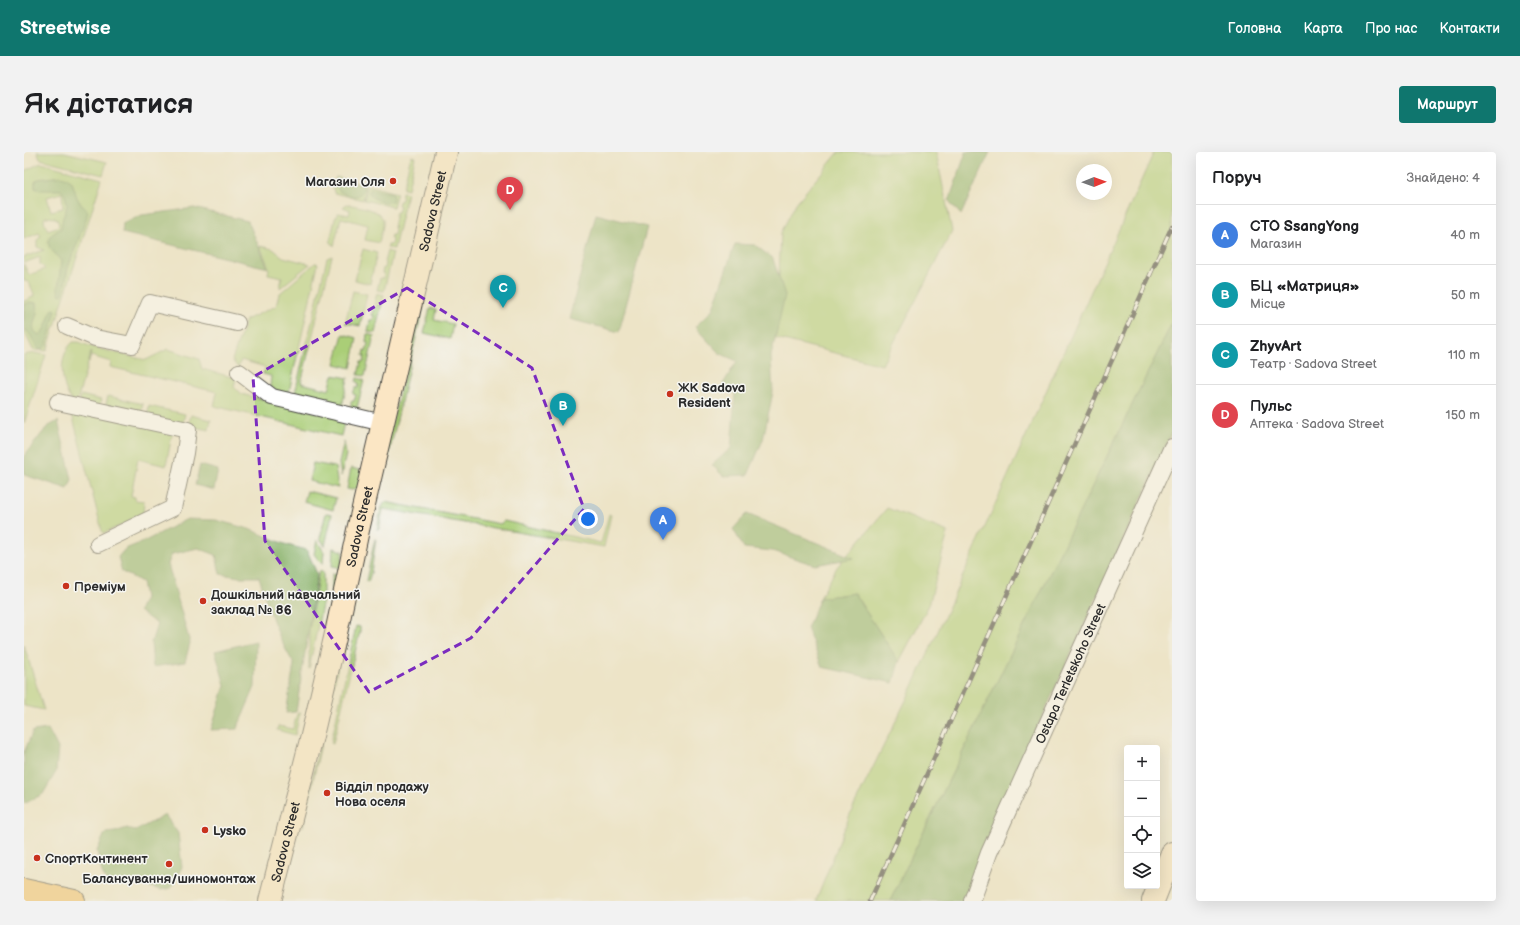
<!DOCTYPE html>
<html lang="uk">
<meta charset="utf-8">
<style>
:root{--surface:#fff;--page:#f2f2f2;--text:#202124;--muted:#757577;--line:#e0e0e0;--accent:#0f766e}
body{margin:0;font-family:"Balsamiq Sans",sans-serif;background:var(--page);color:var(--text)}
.controls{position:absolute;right:12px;bottom:12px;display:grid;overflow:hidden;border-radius:4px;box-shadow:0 4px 16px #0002}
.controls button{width:36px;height:36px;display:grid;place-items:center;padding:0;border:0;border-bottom:1px solid var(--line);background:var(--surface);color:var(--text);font:20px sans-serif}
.compass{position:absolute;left:1052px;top:12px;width:36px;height:36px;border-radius:50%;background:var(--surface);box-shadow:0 4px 16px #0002;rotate:89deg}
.you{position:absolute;left:564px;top:367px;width:14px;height:14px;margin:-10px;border:3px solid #fff;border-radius:50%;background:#1a73e8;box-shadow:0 0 0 6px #1a73e833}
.badge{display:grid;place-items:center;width:26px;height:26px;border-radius:50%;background:var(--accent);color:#fff;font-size:13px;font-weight:700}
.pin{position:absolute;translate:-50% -33px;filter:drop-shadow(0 1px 2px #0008)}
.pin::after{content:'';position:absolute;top:21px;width:14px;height:12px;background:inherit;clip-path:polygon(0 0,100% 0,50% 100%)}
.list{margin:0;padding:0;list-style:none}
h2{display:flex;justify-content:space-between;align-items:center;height:52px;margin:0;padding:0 16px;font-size:17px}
h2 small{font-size:13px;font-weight:400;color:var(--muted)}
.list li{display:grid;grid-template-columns:26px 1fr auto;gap:12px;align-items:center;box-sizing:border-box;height:60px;padding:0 16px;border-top:1px solid var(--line)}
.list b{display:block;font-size:15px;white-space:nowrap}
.list p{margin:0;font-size:13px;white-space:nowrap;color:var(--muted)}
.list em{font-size:13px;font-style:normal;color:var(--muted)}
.icon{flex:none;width:22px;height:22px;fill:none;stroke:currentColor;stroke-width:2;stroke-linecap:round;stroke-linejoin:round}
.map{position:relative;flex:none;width:1148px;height:749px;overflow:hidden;border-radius:4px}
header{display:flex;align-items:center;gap:24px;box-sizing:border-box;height:56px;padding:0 20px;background:var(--accent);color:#fff}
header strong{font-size:19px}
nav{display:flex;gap:22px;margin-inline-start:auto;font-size:14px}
.intro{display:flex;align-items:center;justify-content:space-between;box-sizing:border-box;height:96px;padding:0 24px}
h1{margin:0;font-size:28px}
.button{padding:10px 18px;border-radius:4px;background:var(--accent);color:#fff;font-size:14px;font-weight:700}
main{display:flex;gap:24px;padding:0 24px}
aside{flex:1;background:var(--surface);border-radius:4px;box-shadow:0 4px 16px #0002}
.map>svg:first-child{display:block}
</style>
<header>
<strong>Streetwise</strong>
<nav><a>Головна</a><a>Карта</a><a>Про нас</a><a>Контакти</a></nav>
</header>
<div class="intro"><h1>Як дістатися</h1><a class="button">Маршрут</a></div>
<main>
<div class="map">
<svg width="1148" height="749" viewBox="0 0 1148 749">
<rect width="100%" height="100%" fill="#f6f6f2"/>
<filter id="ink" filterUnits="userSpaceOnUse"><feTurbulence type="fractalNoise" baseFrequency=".025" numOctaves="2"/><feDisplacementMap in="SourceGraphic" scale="8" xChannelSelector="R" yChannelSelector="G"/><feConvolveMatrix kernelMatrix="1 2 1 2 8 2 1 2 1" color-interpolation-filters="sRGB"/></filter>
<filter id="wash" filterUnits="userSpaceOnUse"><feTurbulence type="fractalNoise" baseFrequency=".012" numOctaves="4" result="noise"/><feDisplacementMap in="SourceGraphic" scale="16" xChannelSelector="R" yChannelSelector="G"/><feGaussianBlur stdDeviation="0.9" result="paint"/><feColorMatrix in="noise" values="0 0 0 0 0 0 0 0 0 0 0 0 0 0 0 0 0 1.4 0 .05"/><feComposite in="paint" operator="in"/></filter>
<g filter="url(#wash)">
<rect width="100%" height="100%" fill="#ede4c7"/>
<path fill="#aace77" stroke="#6a7c51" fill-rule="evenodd" d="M13 0H40L83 10 79 23 16 7Z
M815 0H912L928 79 858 213 752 186 757 81 772 51Z
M1130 0H1148V171L866 749H792L827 660 891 530Z
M387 4 391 5 384 37 379 36Z
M17 11 78 27 23 199 9 198 0 179V149L9 145 10 142 5 130 0 129V112L5 123 21 117 16 112V105L0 111V105L20 98 13 95V88L17 84 15 81 0 87V19ZM38 41 39 56 27 59 23 45ZM21 65 32 66 34 69 35 74 24 78 21 72 20 68Z
M312 25 342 33 339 48 310 41 309 36Z
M344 33 373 41 369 55 340 48Z
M378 40 383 41 370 97 363 96 364 93H367L368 87 366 86 367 83H370L371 75H369L372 60H374L376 54 374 53 375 49H377L379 44 377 43Z
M322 52C332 54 357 57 359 68 360 75 356 84 355 91L341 88 344 73 317 66 310 94 306 89 311 67 314 61 325 63 326 58 319 55Z
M236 94 249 97 259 105 286 112 256 136 258 125 244 122 245 116Z
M339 97 353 101 346 132 331 128Z
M363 99 369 101 360 139 353 138 356 126H359L360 122 358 121 359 116H361L362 111 360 110Z
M308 104 277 231 305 238 309 223 324 226 318 255 270 245 303 106Z
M291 111H293L294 112 264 244 246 235 247 224 239 222 241 215 217 208 214 216 208 208 222 168 252 154 255 142Z
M329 139 343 142 336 174 321 171Z
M353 141 360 143 351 181 344 180 346 168H349L350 163H348L349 158H351L353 152H350Z
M399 155 362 315 357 314 397 156Z
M406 156 412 158 410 168 429 172 426 187 400 181Z
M319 182 333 186 327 216 311 212Z
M343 182 350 184 341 224 334 223 337 210H340L341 204H339L340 198 342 199 344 191 342 190Z
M49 190H55L68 195 122 208 144 197 175 207 178 217 212 226 210 235 217 242 321 267 317 284 190 254 193 240 86 215 87 210 67 204 65 210 67 200 52 253C37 241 32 204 49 190Z
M11 201 22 203 0 272V203Z
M333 226 340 228 332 260 329 259 327 254V249H330L332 243 329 242 331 236H334L335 231 332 230Z
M57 243 77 248 75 255 56 250Z
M84 244 119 252 116 265 81 256Z
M125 254 161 262 158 274 123 266Z
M52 259 149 278 142 314 114 307 107 344 111 345V348L120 349 119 364 80 381 78 379 48 262Z
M167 263 187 268 185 278 164 274Z
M320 290 322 302 317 324 315 311Z
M289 311 311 315 314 336 285 329Z
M327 316 340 319 335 336 328 338 323 337Z
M283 339 312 346 309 358 280 350Z
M361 350 476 372 480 369 577 391 585 362 587 363 580 395 359 357 355 378H353L357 357Z
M863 356 924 380 905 453 875 510 830 441 796 446 813 415Z
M302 361 308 362 301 394 296 386Z
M351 387H352L347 421 344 430 342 429Z
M293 388 300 400 299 411 296 410 290 402Z
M309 396 319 399 317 416 308 414Z
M295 419 299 420V448L285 517V479Z
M308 422 315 423 304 469 308 447Z
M332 474 336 475V479L309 592 307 591Z
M0 493 20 558 0 554Z
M316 504 279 675 278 674 314 506Z
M276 560 271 583 253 578 254 574 269 577 273 562Z"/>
<path fill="#87b168" stroke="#596e4a" d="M942 0H966L937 63 925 49Z
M38 24C53 29 48 38 55 49 57 53 61 56 64 59L62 67 44 116 39 142 37 143 35 142 34 137 37 109 26 96 24 91 26 84 37 76 39 65 42 58 43 52 41 43 37 38H16L11 36V30L14 27Z
M315 29 338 33 340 36C335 49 325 44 315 39L312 34Z
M347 37 368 41 369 46 368 50C359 50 348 49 345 40Z
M170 56 224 69 244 116 98 81 99 71 118 63Z
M572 62 623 75 595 180 545 167Z
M711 92 731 93 749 107 761 143 747 204 749 240 739 288 724 323 699 324 688 313 707 296 711 242 699 232 713 209 695 201 671 175 688 158Z
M6 150 12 151C12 155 14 158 13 161 11 169 5 179 16 183 22 176 24 167 28 158L31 157 32 158 23 192C15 205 10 191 7 184 5 181 1 177 0 173 0 167 0 159 0 153Z
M1148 171V280L970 671 940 749H866Z
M34 269 48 327 44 337 0 323V304L23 275Z
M176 313 194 318 190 338 171 333Z
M723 362 830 406 791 413 748 399 720 396 709 377Z
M163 367 192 368 225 377 263 393 283 398 293 422 272 560 262 561 270 512C252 483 245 457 235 425H215L196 422 192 403 174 396 148 402 144 412 166 491 161 510 129 515 127 491 133 472 115 459 121 446 118 430 98 420 94 405 101 397 121 389Z
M830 441 875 510 869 531 798 515 783 476 796 446Z
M232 489 231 535 213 577 187 578 201 533 191 499Z
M24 577 34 596 32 620 19 642 0 652V600L9 579Z
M141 663 154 681 158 715 147 736 137 738 123 734 83 730 78 720 73 699 81 681 91 680 103 676 111 679Z"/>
</g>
<g filter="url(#ink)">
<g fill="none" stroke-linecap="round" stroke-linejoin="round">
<g stroke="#484742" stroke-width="18">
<g id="street">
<path d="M43 174 71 186 108 193 126 151 213 171"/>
<path d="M215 220 248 245 359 271"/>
<path d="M34 250 164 278 161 301 149 356 74 392"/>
<path id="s1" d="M948 749 965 701 1148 295"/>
</g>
</g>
<g stroke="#484742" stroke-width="24">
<g id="secondary">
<path id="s2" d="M246 749 287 588 311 486 334 378 422 0"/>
<path d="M1129 749 1148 701"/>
</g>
</g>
<g stroke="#484742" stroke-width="24">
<path id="primary" d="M0 738 50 749"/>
</g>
<use href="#street" stroke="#fff" stroke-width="16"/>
<use href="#secondary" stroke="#fbe6c4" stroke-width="22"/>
<use href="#primary" stroke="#f4c16b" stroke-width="22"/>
<g stroke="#2b2b2b" stroke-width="4.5">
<path id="rail" d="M846 749 1148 74"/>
</g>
<use href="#rail" stroke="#f6f6f2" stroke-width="3" stroke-dasharray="9" stroke-linecap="butt"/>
</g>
</g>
<path d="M0 0H1148V749H0ZM383 136 508 216 560 357 447 486 345 540 241 389 229 225Z" fill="#ede4c7" fill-opacity=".55" fill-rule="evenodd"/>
<path fill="none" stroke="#7b2cbf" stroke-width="3" stroke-dasharray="8 5" stroke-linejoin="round" d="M383 136 508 216 560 357 447 486 345 540 241 389 229 225Z"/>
<g fill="#c8321e" stroke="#f6f6f2" stroke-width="1.5">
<circle cx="369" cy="29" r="4"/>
<circle cx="646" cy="242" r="4"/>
<circle cx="42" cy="434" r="4"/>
<circle cx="179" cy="449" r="4"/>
<circle cx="303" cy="641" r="4"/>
<circle cx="181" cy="678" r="4"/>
<circle cx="13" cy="706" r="4"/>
<circle cx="145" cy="712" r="4"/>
</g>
<g text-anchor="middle" stroke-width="3" stroke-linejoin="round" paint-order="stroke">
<g font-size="13" font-weight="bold" fill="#2b2b2b" stroke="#f6f6f2" text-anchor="start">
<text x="361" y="34" text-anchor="end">Магазин Оля</text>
<text x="654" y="240">ЖК Sadova<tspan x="654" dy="15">Resident</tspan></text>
<text x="50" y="439">Преміум</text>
<text x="187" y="447">Дошкільний навчальний<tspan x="187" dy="15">заклад № 86</tspan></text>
<text x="311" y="639">Відділ продажу<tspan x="311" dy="15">Нова оселя</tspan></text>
<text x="189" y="683">Lysko</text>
<text x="21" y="711">СпортКонтинент</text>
<text x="145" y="731" text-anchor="middle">Балансування/шиномонтаж</text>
</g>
<g font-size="13" fill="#2b2b2b" stroke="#f6f6f2">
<text dy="5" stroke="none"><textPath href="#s2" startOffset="709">Sadova Street</textPath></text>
<text dy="5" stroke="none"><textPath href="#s2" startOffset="385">Sadova Street</textPath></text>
<text dy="5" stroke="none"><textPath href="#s1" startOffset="248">Ostapa Terletskoho Street</textPath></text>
<text dy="5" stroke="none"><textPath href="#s2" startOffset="61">Sadova Street</textPath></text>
</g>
</g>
</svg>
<div class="controls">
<button>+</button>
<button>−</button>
<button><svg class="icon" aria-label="locate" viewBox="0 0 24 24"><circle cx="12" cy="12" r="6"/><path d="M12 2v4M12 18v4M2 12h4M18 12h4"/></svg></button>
<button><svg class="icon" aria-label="layers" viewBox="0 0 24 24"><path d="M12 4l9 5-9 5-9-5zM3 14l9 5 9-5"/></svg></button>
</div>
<svg class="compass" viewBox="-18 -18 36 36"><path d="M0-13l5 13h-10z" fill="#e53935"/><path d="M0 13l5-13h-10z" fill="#757577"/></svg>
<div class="you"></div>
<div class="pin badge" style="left:639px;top:388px;background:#3f7fe0">A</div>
<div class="pin badge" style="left:539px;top:274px;background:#0f9aa8">B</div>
<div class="pin badge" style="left:479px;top:156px;background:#0f9aa8">C</div>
<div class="pin badge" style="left:486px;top:58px;background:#e0444e">D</div>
</div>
<aside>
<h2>Поруч<small>Знайдено: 4</small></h2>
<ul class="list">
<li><span class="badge" style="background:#3f7fe0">A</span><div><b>СТО SsangYong</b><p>Магазин</p></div><em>40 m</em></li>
<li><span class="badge" style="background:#0f9aa8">B</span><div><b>БЦ «Матриця»</b><p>Місце</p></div><em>50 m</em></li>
<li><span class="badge" style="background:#0f9aa8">C</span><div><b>ZhyvArt</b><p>Театр · Sadova Street</p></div><em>110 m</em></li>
<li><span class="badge" style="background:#e0444e">D</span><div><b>Пульс</b><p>Аптека · Sadova Street</p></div><em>150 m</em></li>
</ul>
</aside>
</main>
